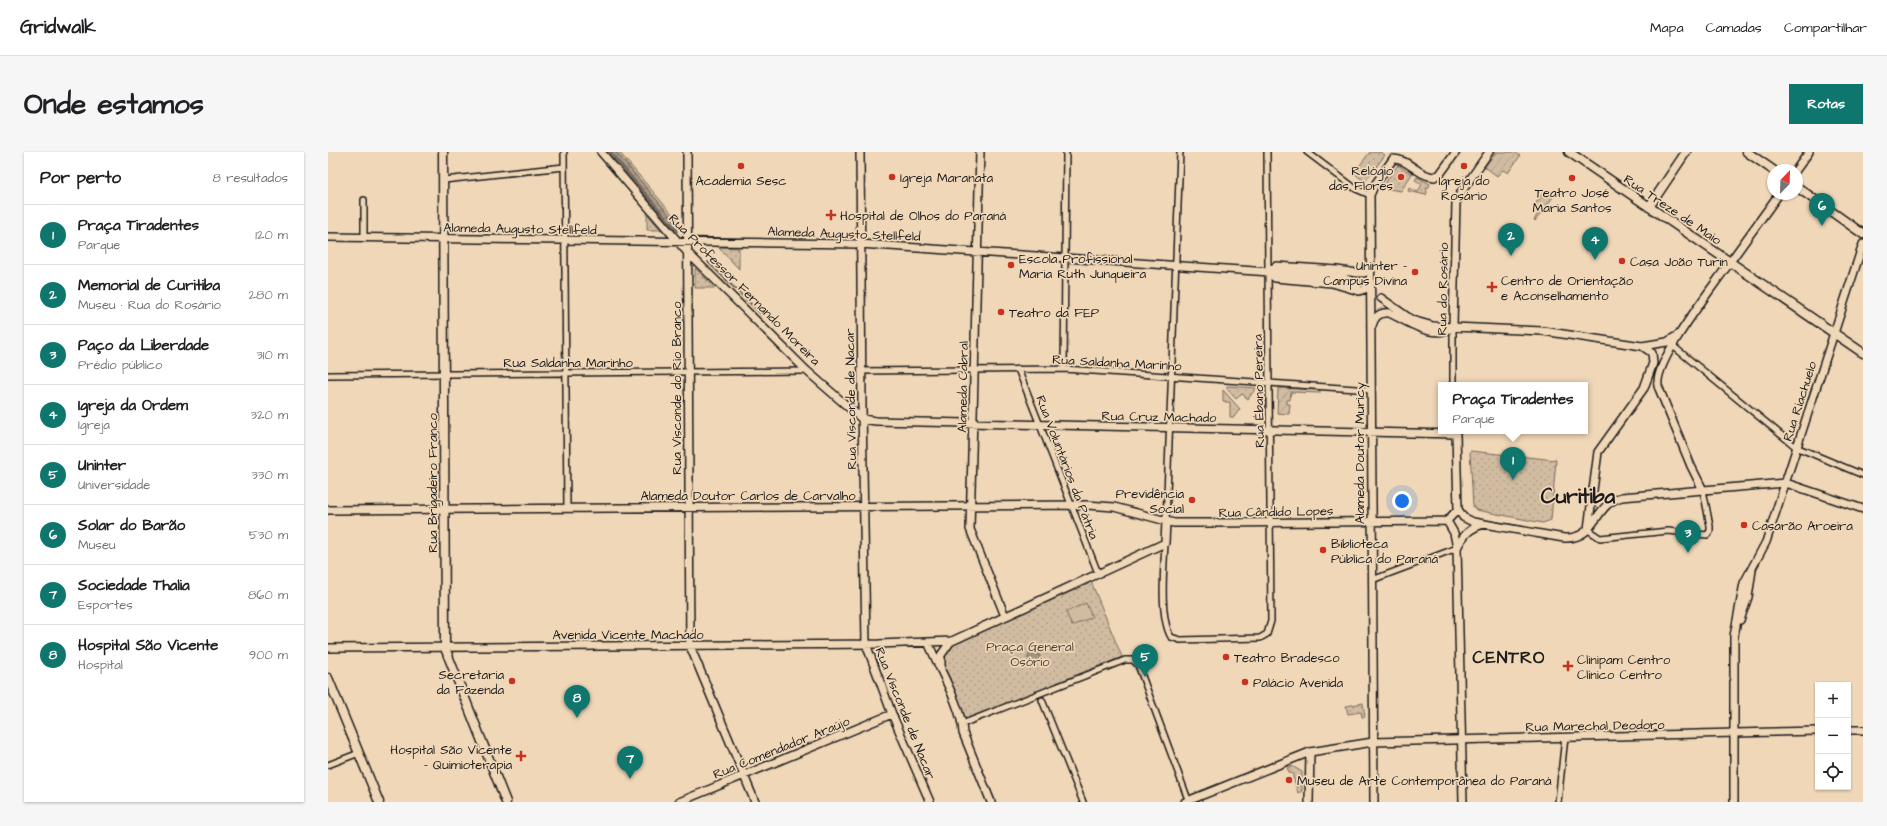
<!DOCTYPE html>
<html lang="pt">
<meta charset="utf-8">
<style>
:root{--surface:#fff;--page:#f6f6f6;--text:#202124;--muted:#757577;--line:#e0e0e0;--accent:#0f766e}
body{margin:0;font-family:"Architects Daughter",sans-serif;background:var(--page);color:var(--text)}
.controls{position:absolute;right:12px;bottom:12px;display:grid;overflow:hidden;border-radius:0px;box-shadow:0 1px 3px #0004}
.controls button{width:36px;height:36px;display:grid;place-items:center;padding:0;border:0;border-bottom:1px solid var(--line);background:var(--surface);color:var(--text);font:20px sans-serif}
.compass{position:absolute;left:1439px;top:12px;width:36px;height:36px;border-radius:50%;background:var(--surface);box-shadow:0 1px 3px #0004;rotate:23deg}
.you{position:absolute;left:1074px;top:349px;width:14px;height:14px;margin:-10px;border:3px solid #fff;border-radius:50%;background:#1a73e8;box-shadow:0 0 0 6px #1a73e833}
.badge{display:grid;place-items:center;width:26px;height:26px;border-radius:50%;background:var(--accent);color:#fff;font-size:13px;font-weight:700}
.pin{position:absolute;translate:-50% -33px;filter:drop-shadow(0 1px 2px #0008)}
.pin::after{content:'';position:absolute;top:21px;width:14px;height:12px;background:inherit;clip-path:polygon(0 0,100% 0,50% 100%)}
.popup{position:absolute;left:1110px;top:230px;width:150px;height:52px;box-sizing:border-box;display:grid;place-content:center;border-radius:0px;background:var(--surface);filter:drop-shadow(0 1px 3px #0005);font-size:13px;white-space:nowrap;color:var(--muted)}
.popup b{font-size:15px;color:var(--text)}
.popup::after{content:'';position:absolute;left:50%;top:100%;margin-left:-8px;border:8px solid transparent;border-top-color:var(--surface)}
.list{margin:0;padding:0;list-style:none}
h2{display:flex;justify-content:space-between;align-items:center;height:52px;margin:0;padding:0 16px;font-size:17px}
h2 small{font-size:13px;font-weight:400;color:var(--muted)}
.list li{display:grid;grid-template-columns:26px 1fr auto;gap:12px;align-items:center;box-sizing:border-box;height:60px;padding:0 16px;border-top:1px solid var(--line)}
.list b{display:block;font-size:15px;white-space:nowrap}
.list p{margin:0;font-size:13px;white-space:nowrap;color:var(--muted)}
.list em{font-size:13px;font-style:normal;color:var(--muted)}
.icon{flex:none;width:22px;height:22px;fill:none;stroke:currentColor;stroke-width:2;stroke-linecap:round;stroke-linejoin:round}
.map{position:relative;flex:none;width:1535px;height:650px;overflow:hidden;border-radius:0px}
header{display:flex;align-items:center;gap:24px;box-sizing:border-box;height:56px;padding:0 20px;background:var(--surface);border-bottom:1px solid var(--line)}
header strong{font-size:19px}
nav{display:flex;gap:22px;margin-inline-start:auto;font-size:14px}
.intro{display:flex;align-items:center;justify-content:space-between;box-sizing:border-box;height:96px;padding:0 24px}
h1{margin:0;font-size:28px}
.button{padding:10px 18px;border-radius:0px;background:var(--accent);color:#fff;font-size:14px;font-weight:700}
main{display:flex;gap:24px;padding:0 24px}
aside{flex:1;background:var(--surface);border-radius:0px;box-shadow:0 1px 3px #0004}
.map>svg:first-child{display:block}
</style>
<header>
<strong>Gridwalk</strong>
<nav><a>Mapa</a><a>Camadas</a><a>Compartilhar</a></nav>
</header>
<div class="intro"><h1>Onde estamos</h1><a class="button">Rotas</a></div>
<main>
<aside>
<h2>Por perto<small>8 resultados</small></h2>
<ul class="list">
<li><span class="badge">1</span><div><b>Praça Tiradentes</b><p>Parque</p></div><em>120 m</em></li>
<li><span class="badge">2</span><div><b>Memorial de Curitiba</b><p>Museu · Rua do Rosário</p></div><em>280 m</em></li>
<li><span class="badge">3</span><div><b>Paço da Liberdade</b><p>Prédio público</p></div><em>310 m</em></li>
<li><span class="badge">4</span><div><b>Igreja da Ordem</b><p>Igreja</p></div><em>320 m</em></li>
<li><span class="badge">5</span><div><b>Uninter</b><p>Universidade</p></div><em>330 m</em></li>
<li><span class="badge">6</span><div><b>Solar do Barão</b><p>Museu</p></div><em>530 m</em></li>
<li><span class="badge">7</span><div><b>Sociedade Thalia</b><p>Esportes</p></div><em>860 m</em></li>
<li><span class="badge">8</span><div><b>Hospital São Vicente</b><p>Hospital</p></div><em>900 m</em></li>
</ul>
</aside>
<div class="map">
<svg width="1535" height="650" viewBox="0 0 1535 650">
<defs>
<pattern id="grass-dots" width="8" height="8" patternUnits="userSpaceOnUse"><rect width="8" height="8" fill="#d1bba1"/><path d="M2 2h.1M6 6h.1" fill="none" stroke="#b3a08a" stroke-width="1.8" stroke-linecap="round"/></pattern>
<pattern id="garden-furrows" width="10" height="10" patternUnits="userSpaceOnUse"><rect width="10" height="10" fill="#d1bba1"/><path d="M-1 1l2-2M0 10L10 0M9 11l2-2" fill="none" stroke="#b3a08a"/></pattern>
<pattern id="water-waves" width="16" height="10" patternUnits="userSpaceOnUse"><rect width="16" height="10" fill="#a79783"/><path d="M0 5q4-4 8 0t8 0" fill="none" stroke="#877a6a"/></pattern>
</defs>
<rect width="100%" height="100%" fill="#f0d7b8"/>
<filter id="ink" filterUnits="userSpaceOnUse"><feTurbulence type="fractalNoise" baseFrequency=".025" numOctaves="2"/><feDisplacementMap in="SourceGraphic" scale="8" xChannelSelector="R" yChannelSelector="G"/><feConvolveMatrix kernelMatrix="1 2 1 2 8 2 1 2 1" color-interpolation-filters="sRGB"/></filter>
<g filter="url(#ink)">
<path fill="url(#grass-dots)" stroke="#766c5e" d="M280 0H282L349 76 351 74 288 0H291L351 70 352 75 349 78 346 77Z
M1042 0H1052L1057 3 1037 30 1026 21Z
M1070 13 1084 22 1073 39 1060 37 1057 31Z
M1089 25 1102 32 1101 35 1098 36 1099 40 1098 43 1080 39 1081 36 1090 40 1094 32 1087 28Z
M319 62 333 78H319Z
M390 95 411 96V117Z
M367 116 387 136H367Z
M899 234 928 236 920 247 914 242 908 247 899 237Z
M895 238 912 257 906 265H902V250H895Z
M1142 299 1228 308 1223 368 1215 371 1148 358 1145 354Z
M762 427 794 505 728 531V533L700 544 698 543 644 566 637 565 614 508 621 495 760 432Z
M1035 551 1037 565H1034L1033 560 1020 562 1018 554Z
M964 614 974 620V639L970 641 964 621 962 622 959 616Z"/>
<path fill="url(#garden-furrows)" stroke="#766c5e" d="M1168 0H1187L1192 4 1180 21 1175 18 1169 24 1157 15Z
M1216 39 1225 45 1207 69 1206 68 1211 60 1205 55Z
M950 236 992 238V241L963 240 962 248H959V252H962L961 262 949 261Z"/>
<path fill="#d1bba1" stroke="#766c5e" d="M758 451 764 465 744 474 738 460Z"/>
<path fill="url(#water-waves)" stroke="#6f665a" d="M282 0H288L351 74 349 77Z
M700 505a6 6 0 1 1 12 0a6 6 0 1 1-12 0Z"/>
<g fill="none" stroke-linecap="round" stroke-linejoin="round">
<path stroke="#6f665a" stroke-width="2" d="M282 0 349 79
M380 110 434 163"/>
<g stroke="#1c1c1c" stroke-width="8">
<path id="minor" d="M236 0 239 356
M979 0 1028 37 1042 43
M116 28 236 15
M36 86V48
M1345 194 1468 295 1535 323
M690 217 770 421
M736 217 738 0
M533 219 736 217 1043 238
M0 223 479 219
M1125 233V174
M838 369 852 0
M1260 378 1272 386 1340 379 1379 383 1382 379V374L1375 338
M837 391C836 415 831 465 843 485L852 488 932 486 939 482 943 469 939 0
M1044 428 1129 396
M714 548 755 650
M634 572 797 508H805L810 513 861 650
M0 613 31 601
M1230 650 1237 585"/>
</g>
<g stroke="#1c1c1c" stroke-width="10">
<path id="tertiary" d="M273 0 359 100 479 219 534 267
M359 0 362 494 427 650
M532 0 534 255 538 492 564 562 602 650
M652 0 642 377 677 464
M1065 7C1081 7 1090 24 1106 25L1112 22 1128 0
M0 85 532 92 999 124 1016 126 1030 132
M940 120 947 126 1004 131 1031 139 1037 137 1042 132
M940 120 948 114 1009 118 1029 121H1036L1042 116
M1053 146 1084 168 1105 174 1215 179 1314 194 1339 190 1350 183
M1044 174C1046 165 1052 160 1061 161 1080 169 1105 189 1125 175
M1125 174 1128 51 1132 42 1161 0
M534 267 548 269 1128 282 1130 357 1135 365 1145 370 1236 386C1269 388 1265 352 1294 345L1458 331 1535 357
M1375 338 1363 314 1330 234C1326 208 1386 134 1402 110
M0 358 759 353 786 355 846 371H884L1119 369 1130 357
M1119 369 1126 381 1129 396 1135 650
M1260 377 1270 300 1316 236 1325 211 1324 201 1314 194
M1129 396C1135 383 1142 376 1156 372
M1412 468 1420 445 1424 418
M600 490C610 515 634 555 635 581L663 650
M0 496 551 492 624 489 837 391 838 369
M613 517V503L623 489
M351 650 564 562
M981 650 982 600
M1046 650 1042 43 1046 34 1065 7
M1406 650V484L1416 431 1438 390 1535 92"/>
</g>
<g stroke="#1c1c1c" stroke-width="10">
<path id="secondary" d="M1468 18 1481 0
M1402 110 1451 42
M1520 578H1535
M857 650 982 600 1045 590 1490 579"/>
</g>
<g stroke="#1c1c1c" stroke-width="11">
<path id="primary" d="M115 0 117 496 178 650
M1241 0 1535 201
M1419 0 1445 18
M1469 35 1535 82
M1321 55 1358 0
M0 526 51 650"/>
</g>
<use href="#minor" stroke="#f0d7b8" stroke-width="5"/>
<use href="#tertiary" stroke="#f0d7b8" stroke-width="7"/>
<use href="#secondary" stroke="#f0d7b8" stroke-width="7"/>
<use href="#primary" stroke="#f0d7b8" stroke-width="8"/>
</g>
</g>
<g fill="#c8321e" stroke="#f0d7b8" stroke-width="1.5">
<circle cx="413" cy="14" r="4"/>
<circle cx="1136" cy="14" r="4"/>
<circle cx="564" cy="25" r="4"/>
<circle cx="1073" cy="25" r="4"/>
<circle cx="1244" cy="26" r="4"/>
<path d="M501 57h4v4h4v4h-4v4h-4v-4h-4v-4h4z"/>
<circle cx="1294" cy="109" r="4"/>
<circle cx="683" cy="113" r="4"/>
<circle cx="1087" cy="120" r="4"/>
<path d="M1162 129h4v4h4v4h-4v4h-4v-4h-4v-4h4z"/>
<circle cx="673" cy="160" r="4"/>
<circle cx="864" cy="348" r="4"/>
<circle cx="1416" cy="373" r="4"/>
<circle cx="995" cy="398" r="4"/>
<circle cx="898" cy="505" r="4"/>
<path d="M1238 508h4v4h4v4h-4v4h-4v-4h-4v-4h4z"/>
<circle cx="184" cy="529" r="4"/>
<circle cx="917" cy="530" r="4"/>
<path d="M191 598h4v4h4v4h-4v4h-4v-4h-4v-4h4z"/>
<circle cx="961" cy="628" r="4"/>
</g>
<g text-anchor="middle" stroke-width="3.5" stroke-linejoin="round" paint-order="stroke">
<g font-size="13" fill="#1c1c1c" stroke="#f0d7b8" text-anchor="start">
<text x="1065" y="23" text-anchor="end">Relógio<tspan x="1065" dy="15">das Flores</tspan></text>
<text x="572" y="30">Igreja Maranata</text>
<text x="413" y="33" text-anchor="middle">Academia Sesc</text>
<text x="1136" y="33" text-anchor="middle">Igreja do<tspan x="1136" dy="15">Rosário</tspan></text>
<text x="1244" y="45" text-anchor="middle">Teatro José<tspan x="1244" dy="15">Maria Santos</tspan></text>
<text x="512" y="68">Hospital de Olhos do Paraná</text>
<text x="691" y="111">Escola Profissional<tspan x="691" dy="15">Maria Ruth Junqueira</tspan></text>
<text x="1302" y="114">Casa João Turin</text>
<text x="1079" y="118" text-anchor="end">Uninter -<tspan x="1079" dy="15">Campus Divina</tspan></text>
<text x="1173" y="133">Centro de Orientação<tspan x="1173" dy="15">e Aconselhamento</tspan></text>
<text x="681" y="165">Teatro da FEP</text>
<text x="856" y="346" text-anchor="end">Previdência<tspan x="856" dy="15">Social</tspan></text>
<text x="1424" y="378">Casarão Aroeira</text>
<text x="1003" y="396">Biblioteca<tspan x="1003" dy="15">Pública do Paraná</tspan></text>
<text x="906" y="510">Teatro Bradesco</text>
<text x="1249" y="512">Clinipam Centro<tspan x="1249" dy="15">Clínico Centro</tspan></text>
<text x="176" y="527" text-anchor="end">Secretaria<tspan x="176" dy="15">da Fazenda</tspan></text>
<text x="925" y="535">Palácio Avenida</text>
<text x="184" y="602" text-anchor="end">Hospital São Vicente<tspan x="184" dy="15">- Quimioterapia</tspan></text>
<text x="969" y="633">Museu de Arte Contemporânea do Paraná</text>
</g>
<g font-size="13" fill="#1c1c1c" stroke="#f0d7b8">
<text transform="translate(1345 57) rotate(34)" y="5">Rua Treze de Maio</text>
<text transform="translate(192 76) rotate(1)" y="5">Alameda Augusto Stellfeld</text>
<text transform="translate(516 81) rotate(2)" y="5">Alameda Augusto Stellfeld</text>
<text transform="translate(417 137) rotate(45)" y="5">Rua Professor Fernando Moreira</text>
<text transform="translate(1114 137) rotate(-89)" y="5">Rua do Rosário</text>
<text x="240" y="215">Rua Saldanha Marinho</text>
<text transform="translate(789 210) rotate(3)" y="5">Rua Saldanha Marinho</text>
<text transform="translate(634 235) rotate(-89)" y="5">Alameda Cabral</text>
<text transform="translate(348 236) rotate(-90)" y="5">Rua Visconde do Rio Branco</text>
<text transform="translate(930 239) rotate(-91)" y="5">Rua Ébano Pereira</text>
<text transform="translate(522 247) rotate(-91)" y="5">Rua Visconde de Nacar</text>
<text transform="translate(1471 249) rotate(-72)" y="5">Rua Riachuelo</text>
<text transform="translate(831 264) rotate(1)" y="5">Rua Cruz Machado</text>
<text transform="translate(1031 301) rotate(-90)" y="5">Alameda Doutor Muricy</text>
<text transform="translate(740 315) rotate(69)" y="5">Rua Voluntários da Pátria</text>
<text transform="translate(104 331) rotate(-90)" y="5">Rua Brigadeiro Franco</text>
<text x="420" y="348">Alameda Doutor Carlos de Carvalho</text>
<text transform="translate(948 359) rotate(-1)" y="5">Rua Cândido Lopes</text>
<text x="300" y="487">Avenida Vicente Machado</text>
<text transform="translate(578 561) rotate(68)" y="5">Rua Visconde de Nacar</text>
<text transform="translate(1267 573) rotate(-1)" y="5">Rua Marechal Deodoro</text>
<text transform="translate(453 595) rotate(-22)" y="5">Rua Comendador Araújo</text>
</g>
<g font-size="13" fill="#49443d" stroke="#f0d7b8">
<text x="702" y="499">Praça General<tspan x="702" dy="15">Osório</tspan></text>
</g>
<g font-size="17" font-weight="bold" letter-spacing="1" fill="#1c1c1c" stroke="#f0d7b8">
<text x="1181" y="511">CENTRO</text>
</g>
<g font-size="21" font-weight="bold" fill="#1c1c1c" stroke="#f0d7b8">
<text x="1250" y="351">Curitiba</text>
</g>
</g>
</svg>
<div class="controls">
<button>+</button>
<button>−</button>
<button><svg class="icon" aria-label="locate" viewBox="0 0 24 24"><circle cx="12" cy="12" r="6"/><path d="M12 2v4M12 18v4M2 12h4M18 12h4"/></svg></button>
</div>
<svg class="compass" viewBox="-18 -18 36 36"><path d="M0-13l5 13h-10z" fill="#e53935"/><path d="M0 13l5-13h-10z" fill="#757577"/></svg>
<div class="you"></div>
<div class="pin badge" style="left:1185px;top:328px">1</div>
<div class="popup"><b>Praça Tiradentes</b>Parque</div>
<div class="pin badge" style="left:1183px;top:104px">2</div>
<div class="pin badge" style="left:1360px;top:401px">3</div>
<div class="pin badge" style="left:1267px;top:108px">4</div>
<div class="pin badge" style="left:817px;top:525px">5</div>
<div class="pin badge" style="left:1494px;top:74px">6</div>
<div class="pin badge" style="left:302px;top:627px">7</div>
<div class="pin badge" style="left:249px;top:566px">8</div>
</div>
</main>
